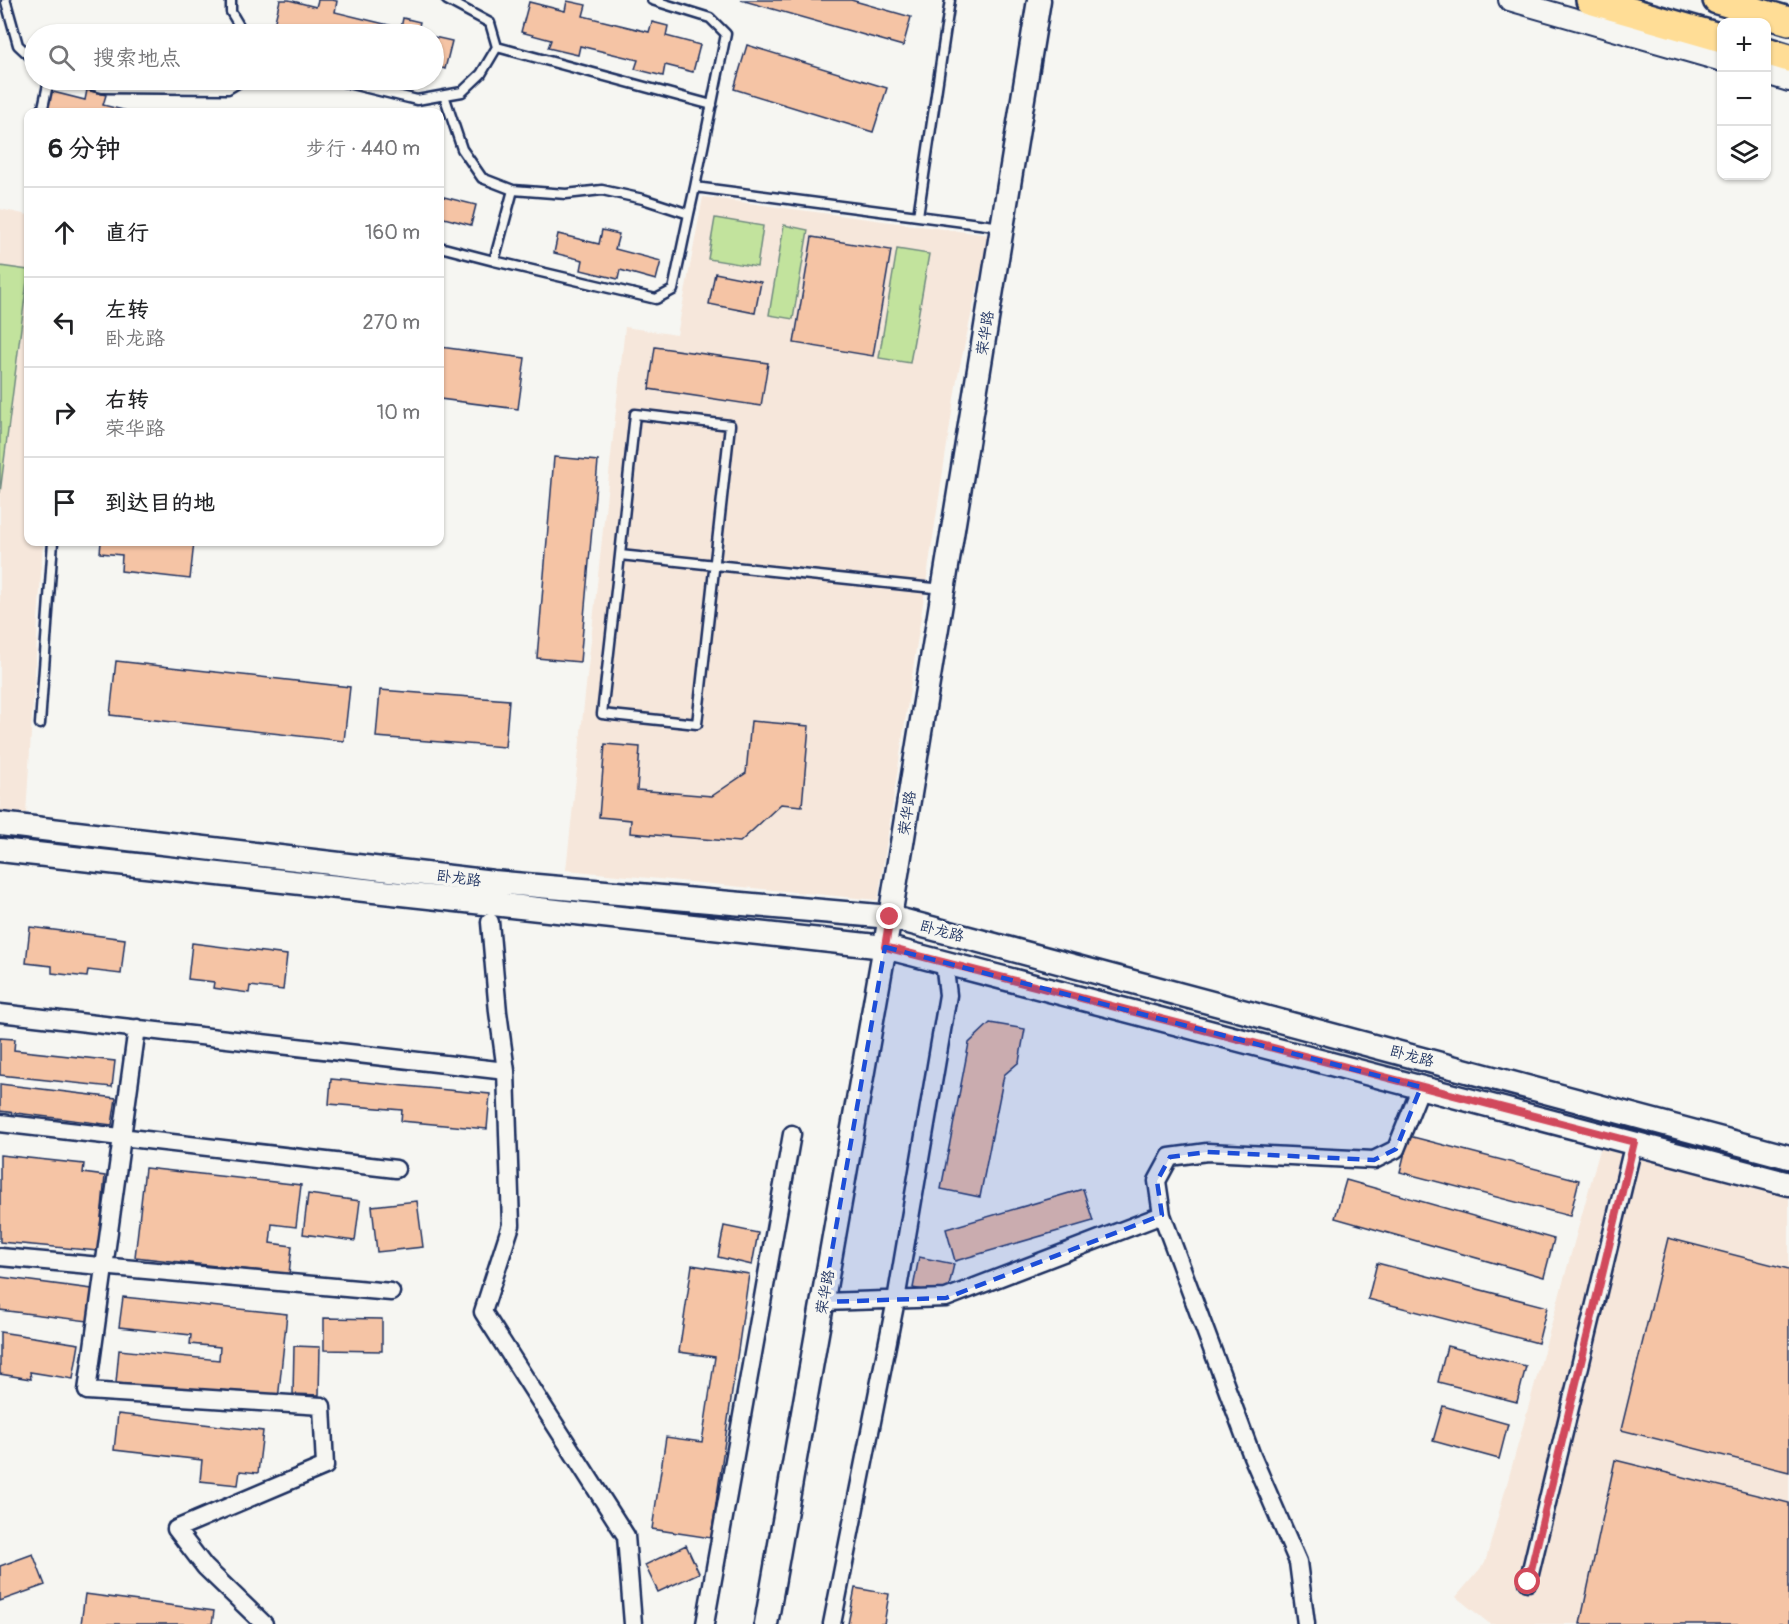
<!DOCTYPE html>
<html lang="zh">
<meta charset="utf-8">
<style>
:root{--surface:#fff;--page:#f2f2f2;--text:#202124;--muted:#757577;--line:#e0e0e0}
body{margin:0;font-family:Pangolin,"LXGW WenKai TC",sans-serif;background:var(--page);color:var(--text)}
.controls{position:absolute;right:18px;top:18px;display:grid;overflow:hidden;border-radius:12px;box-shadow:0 2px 4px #0004}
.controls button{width:54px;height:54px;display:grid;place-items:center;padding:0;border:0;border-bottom:2px solid var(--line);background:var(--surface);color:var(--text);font:30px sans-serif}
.stop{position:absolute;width:18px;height:18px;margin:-14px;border:4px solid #d1495b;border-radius:50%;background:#fff}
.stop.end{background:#d1495b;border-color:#fff;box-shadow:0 2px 6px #0008}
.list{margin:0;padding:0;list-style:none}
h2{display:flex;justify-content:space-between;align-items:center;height:78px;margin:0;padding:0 24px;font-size:26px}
h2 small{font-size:20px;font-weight:400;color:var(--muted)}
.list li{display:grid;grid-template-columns:39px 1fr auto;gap:18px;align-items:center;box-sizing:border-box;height:90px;padding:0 24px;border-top:2px solid var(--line)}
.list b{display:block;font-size:22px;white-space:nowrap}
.list p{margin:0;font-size:20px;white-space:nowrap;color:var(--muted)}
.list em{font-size:20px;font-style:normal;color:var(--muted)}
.icon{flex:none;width:33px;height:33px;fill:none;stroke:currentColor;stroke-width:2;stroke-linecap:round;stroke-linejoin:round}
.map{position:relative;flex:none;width:1789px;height:1624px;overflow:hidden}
.search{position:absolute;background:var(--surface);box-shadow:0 2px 4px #0004;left:24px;top:24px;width:420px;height:66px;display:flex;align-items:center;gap:15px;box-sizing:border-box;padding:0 21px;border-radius:33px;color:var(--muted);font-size:22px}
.panel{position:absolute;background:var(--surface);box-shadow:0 2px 4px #0004;left:24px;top:108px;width:420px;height:438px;border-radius:12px}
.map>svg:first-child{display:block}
</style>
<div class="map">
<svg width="1789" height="1624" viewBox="0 0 1789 1624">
<rect width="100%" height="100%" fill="#f6f6f2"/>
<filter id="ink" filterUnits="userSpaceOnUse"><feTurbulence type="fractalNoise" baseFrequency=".0167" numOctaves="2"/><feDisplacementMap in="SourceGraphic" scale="12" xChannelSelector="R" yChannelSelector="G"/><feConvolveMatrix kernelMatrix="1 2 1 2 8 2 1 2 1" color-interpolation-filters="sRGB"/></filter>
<g filter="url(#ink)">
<path fill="#f6e7db" d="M703 197 989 235 957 379 878 900 566 870 625 327 677 335Z
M0 209 28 215V542H43L26 814 0 811Z
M1604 1135 1789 1184V1624H1490L1456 1597 1485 1563Z"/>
<path fill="#c2e39d" stroke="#6e897e" stroke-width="1.5" d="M715 218 763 226 757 267 708 259Z
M784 225 808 230 793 319 769 315Z
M897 249 929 254 910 363 879 358Z
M0 266 28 270V273L0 493Z"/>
<path fill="#f5c4a5" stroke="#1b2f5e" stroke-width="1.5" d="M280 0H289L316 7 318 0H332L337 1 335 12 401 28 403 18 420 22 417 33 425 34H296L273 29Z
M741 0H851L911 17 903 46Z
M567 1 586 5 583 16 649 32 652 22 668 26 666 36 700 45 693 72 665 65 663 76 635 69 638 60 580 46 578 55 548 48 551 40 521 32 529 2 565 11Z
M434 37 452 41 445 69 434 65Z
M747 45 887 88 873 132 734 89Z
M87 90 106 95 103 105 131 112H44L49 91 85 100Z
M440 196 476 205 471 225 440 217Z
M602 230 619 234 615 249 661 261 656 280 620 270 618 279 581 270 583 260 554 253 558 234 599 244Z
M812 237 891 250 873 356 794 343Z
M715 273 761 282 755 313 709 304Z
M440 347 525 358 518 409 440 399Z
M655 347 768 363 761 406 649 389Z
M554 457 598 461 580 662 537 658Z
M101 542H194L190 579 121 571 122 555 100 553Z
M116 661 350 687 344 741 110 715Z
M380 690 509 700 505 747 376 737Z
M751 721 809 726 802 806 781 804 740 842 630 833 631 820 599 817 605 744 640 747 637 790 712 796 746 773Z
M30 927 125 939 121 974 88 970 87 977 52 973V966L26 963Z
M192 943 287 955 283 990 250 986 249 993 213 988 214 982 188 979Z
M990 1023 1025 1029 1019 1062 1004 1075 980 1197 941 1189 969 1043Z
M0 1038 15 1039 14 1050 115 1061 112 1087 0 1075Z
M331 1079 490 1094 487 1129 401 1121 402 1110 329 1104Z
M0 1084 116 1098 112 1125 0 1111Z
M1409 1136 1579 1180 1570 1216 1400 1172Z
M0 1155 84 1164 83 1173 105 1176 98 1251 0 1242Z
M145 1168 301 1185 296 1227 272 1224 270 1243 292 1246 289 1274 135 1257Z
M1346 1180 1554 1239 1544 1277 1335 1218Z
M1083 1189 1093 1221 955 1261 946 1229Z
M308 1194 360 1201 355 1241 303 1234Z
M417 1201 423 1247 377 1252 372 1206Z
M724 1226 758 1233 752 1265 718 1257Z
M1668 1238 1789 1269V1472L1621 1430Z
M919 1257 954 1264 947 1295 913 1288Z
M1377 1263 1547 1307 1538 1343 1368 1299Z
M692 1265 749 1274 711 1538 652 1529 666 1437 702 1442 715 1357 679 1352Z
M0 1277 92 1289 88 1321 0 1310Z
M123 1297 287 1314 278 1400 116 1383 119 1350 219 1360 220 1347 190 1344 191 1335 119 1327Z
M324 1318 382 1319V1351L324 1350Z
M0 1332 79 1344 73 1379 30 1372 31 1379 0 1374Z
M294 1346 320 1347 319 1395 293 1394Z
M1447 1346 1526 1366 1517 1402 1438 1382Z
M1443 1406 1508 1424 1499 1459 1433 1441Z
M118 1414 263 1431 258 1473 240 1471 238 1485 200 1481 202 1460 114 1450Z
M1615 1460 1789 1503V1624H1580Z
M686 1545 699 1573 658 1592 645 1565Z
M33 1554 45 1585 0 1601V1566Z
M855 1588 889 1594 884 1624H848Z
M85 1594 214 1611 212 1624H81Z"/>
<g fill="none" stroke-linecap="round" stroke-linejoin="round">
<g stroke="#1b2f5e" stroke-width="13">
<path id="service" d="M231 0V12L244 34
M652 0 710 18 726 34 695 187 1002 227
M6 2 18 45 34 60
M497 47 712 105
M71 80 102 88 228 89 243 80
M335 80 417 100 462 92 481 74 497 47 490 23 447 0
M444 95 462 149 482 178 513 190
M42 112 49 80
M918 216 950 0
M440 247 494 261 513 190 566 194 602 190 643 199 689 214 695 187
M494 261 656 299 673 290 689 214
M620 555 635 414 730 425 697 724 602 714 620 555 943 589
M40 724 53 542"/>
</g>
<g stroke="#1b2f5e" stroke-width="21">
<path id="minor" d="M490 922 498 1012 506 1071 511 1225 483 1312 626 1536 633 1624
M0 1013 506 1071
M137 1028 87 1391 322 1406 325 1466 176 1529 205 1567 264 1624
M0 1123 396 1169
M1162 1215 1157 1181 1170 1157 1207 1152 1374 1160 1396 1149 1421 1087
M0 1257 391 1292
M823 1302 946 1298 1162 1215 1252 1456 1298 1562 1306 1624
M1528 1582 1634 1142
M705 1624 792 1134
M832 1624 896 1300 948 995 944 962"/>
</g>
<g stroke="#1b2f5e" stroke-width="24">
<path id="tertiary" d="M1509 0 1722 61
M1766 74 1789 81"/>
</g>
<g stroke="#1b2f5e" stroke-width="27">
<path id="secondary" d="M0 824 493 882 890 917 1789 1157
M0 850 885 947 1789 1184
M766 1624 890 917 1039 0"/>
</g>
<g stroke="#1b2f5e" stroke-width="32">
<path id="trunk" d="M1590 0 1722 38
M1717 0 1789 21
M1766 51 1789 58"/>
</g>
<use href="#service" stroke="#f6f6f2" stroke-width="8"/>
<use href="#minor" stroke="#f6f6f2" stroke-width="16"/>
<use href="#tertiary" stroke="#f6f6f2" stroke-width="20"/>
<use href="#secondary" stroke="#f6f6f2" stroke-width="22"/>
<use href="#trunk" stroke="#ffdd96" stroke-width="27"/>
</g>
</g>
<g fill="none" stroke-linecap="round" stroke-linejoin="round" filter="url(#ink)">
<path stroke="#d1495b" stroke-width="8" d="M890 917 885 947 1634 1142 1528 1582"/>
</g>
<path fill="#1d4ed8" fill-opacity="0.2" stroke="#1d4ed8" stroke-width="4.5" stroke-dasharray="12 8" stroke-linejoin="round" d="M885 947 1421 1087 1396 1149 1374 1160 1207 1152 1170 1157 1157 1181 1162 1215 946 1298 823 1302Z"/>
<g text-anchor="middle" stroke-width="6" stroke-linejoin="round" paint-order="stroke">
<g font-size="15" fill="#1b2f5e" stroke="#f6f6f2">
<text transform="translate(985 333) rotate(-81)" y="5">荣华路</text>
<text transform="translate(907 813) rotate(-81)" y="5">荣华路</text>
<text transform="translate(459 878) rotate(7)" y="5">卧龙路</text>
<text transform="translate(942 931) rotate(15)" y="5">卧龙路</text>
<text transform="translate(1412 1056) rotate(15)" y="5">卧龙路</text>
<text transform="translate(825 1292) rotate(-80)" y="5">荣华路</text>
</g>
</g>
</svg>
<div class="controls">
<button>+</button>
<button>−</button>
<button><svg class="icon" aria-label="layers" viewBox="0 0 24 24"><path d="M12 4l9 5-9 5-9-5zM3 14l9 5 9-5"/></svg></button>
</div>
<div class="stop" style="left:1528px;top:1582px"></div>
<div class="stop end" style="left:890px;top:917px"></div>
<div class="search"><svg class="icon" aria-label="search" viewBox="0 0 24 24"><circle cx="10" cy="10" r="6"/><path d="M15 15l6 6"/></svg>搜索地点</div>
<section class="panel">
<h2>6 分钟<small>步行 · 440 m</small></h2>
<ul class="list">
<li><svg class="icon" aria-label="ahead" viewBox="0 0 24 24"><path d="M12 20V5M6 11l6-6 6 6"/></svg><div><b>直行</b></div><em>160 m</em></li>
<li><svg class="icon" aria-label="left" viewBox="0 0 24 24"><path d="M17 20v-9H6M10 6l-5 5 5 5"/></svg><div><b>左转</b><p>卧龙路</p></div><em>270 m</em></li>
<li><svg class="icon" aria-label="right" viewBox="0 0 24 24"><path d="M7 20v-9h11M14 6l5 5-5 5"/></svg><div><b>右转</b><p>荣华路</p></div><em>10 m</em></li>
<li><svg class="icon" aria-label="arrive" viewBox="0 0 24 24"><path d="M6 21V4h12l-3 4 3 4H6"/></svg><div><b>到达目的地</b></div></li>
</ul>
</section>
</div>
